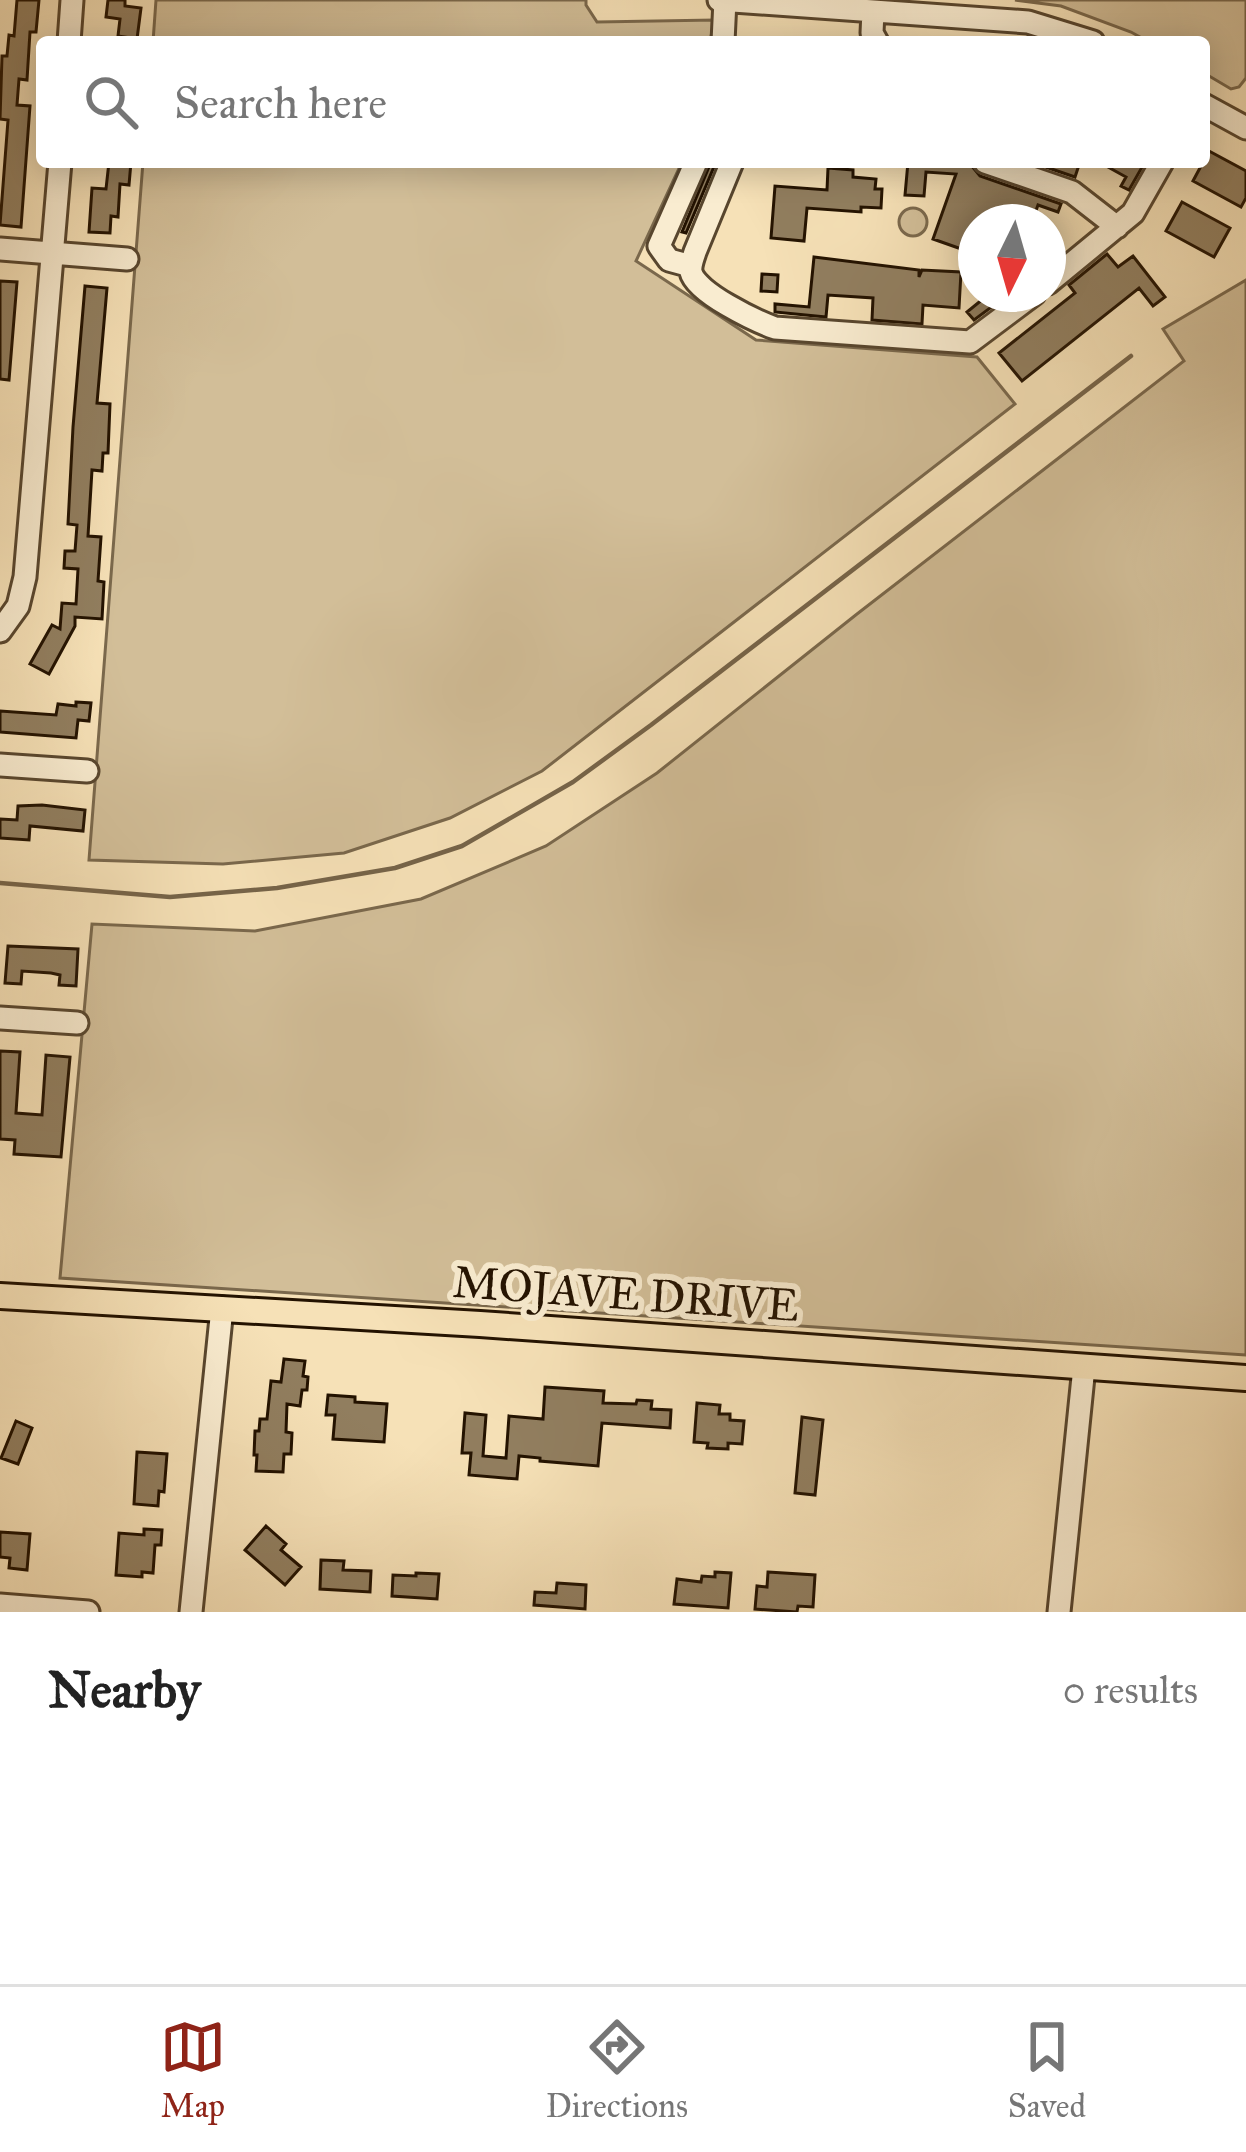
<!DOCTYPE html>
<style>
:root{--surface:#fff;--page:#f6f6f6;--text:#222;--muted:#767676;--line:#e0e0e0;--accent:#8f2418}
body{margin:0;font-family:"IM FELL Great Primer",serif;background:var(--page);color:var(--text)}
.compass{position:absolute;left:958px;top:204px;width:108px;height:108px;border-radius:50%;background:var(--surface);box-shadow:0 6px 30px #0003;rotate:185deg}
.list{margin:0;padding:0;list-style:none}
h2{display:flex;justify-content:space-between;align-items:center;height:156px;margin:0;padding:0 48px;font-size:51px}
h2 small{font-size:39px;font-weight:400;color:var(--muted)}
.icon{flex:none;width:66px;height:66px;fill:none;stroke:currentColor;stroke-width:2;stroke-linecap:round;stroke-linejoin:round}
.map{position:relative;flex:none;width:1246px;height:1612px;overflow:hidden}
.search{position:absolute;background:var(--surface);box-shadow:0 6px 30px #0003;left:36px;right:36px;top:36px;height:132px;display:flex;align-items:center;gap:30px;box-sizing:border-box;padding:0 42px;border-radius:12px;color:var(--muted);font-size:45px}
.sheet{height:372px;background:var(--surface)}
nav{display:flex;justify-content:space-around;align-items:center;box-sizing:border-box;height:168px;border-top:3px solid var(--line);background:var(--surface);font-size:33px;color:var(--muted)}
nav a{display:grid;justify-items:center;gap:6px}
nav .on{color:var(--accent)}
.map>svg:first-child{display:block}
</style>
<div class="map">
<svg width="1246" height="1612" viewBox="0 0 1246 1612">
<rect width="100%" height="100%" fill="#f6e1b7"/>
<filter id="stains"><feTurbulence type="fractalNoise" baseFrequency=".00167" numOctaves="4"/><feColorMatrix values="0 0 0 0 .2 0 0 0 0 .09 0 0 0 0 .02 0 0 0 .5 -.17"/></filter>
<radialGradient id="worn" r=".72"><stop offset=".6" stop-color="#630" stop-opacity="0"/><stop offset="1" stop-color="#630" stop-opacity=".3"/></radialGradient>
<path fill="#d2be98" stroke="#7a684c" stroke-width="3" d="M156 0H586V5L597 22 714 20 710 42H153Z
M1015 0H1246V78L1239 87 1231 89 1204 73V42H1149L1131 32 1061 6Z
M143 162H682L636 261 756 340 977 357 1015 404 542 771 450 818 344 853 223 864 89 860Z
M899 222a14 14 0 1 1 28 0a14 14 0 1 1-28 0Z
M1246 280V1355L60 1278 92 924 255 931 421 899 546 846 657 773 857 614 1184 361 1163 329Z"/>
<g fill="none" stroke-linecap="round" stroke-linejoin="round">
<path stroke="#766449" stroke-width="4.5" d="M0 883 170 897 277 888 395 868 462 846 573 782 651 725 1131 356"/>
</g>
<path fill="#917e5f" stroke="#231200" stroke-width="3" d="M17 0H39L36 32H30L27 80 19 79 17 105 30 106 21 227 0 225 8 120 0 119 2 56H7L9 35 14 36Z
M108 0H125V6L141 8 137 39 118 36 120 19 106 17Z
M1209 151 1246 171V198L1241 207 1193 181Z
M109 162H131L129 185 120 184 118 217 111 216 110 233 89 232 92 188 106 189Z
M711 162H716L686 233 682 232Z
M908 162H962L971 165 980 176 1061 204 1058 212 1038 205 1032 222H976L967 251 933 239 956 174 926 172 924 196 905 195Z
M1031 162H1080L1075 177Z
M1099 162H1145L1129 190 1121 186 1126 177Z
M828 168 853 170V177L876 179 875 189H882L881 208 861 207V212L807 208 804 241 771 238 775 186 827 190Z
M1182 202 1230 228 1214 257 1166 231Z
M1107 254 1118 267 1133 256 1165 297 1153 306 1139 288 1022 381 999 353 1075 293 1069 285Z
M814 257 919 270V277L922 270 961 272 959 308 923 305 922 324 872 320 873 298 828 295 826 317 775 312V304L809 307Z
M762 274 778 275 777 292 761 291Z
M0 281 17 282 9 380 0 379Z
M85 286 107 288 97 403 110 404 108 453H103L102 471 92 470 88 536 101 537 98 581 104 582 102 619 75 617V626L49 674 30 664 52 625 60 629 62 603 76 604 78 569 64 568 65 551H75L77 525 68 524 73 427Z
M989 294H1009L974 320 967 312Z
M76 702 91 703 89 721 78 720 76 738 0 732V711L56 715 58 704 76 706Z
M42 805 85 810 83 831 30 826 29 840 0 838V819L17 820 18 806Z
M8 946 78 949 76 986 59 985 60 975 51 973 22 971 21 984 5 983Z
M0 1051 20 1052 16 1113 42 1115 46 1055 70 1057 61 1157 14 1154 15 1140 0 1139Z
M284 1359 305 1361 303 1376 308 1377 307 1390H302L300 1406 287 1404 286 1432 292 1433 291 1454H284L283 1472 256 1471 257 1455H254L255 1431H259L260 1419H267L271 1381 281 1382Z
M545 1387 604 1391 603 1403 636 1404 637 1400 652 1401 651 1409 671 1410 670 1428 602 1423 598 1466 540 1461V1458L519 1456 517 1479 469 1475 471 1453H462L465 1413 486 1415 483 1456 506 1458 509 1416 543 1419Z
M328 1395 355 1397V1402L387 1404 384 1442 333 1439 335 1415H326Z
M697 1403 720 1405 719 1414H730V1420L744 1421 742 1444 728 1443V1449L707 1448 708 1443 694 1442Z
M802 1417 823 1420 815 1495 795 1493Z
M16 1421 32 1428 18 1464 1 1458Z
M137 1452 167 1454 164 1492 159 1491 158 1506 134 1504Z
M266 1526 286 1544 281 1550 301 1567 285 1585 245 1550Z
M144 1529 162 1530 161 1545H155L153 1573 142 1572V1577L116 1575 119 1533 144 1535Z
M0 1532 30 1534 27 1570 9 1568 10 1558 0 1557Z
M321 1560 344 1561 343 1570 371 1571 370 1592 320 1589Z
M715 1572 731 1573 728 1608 674 1604 677 1579 701 1582 702 1576 715 1577Z
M768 1572 815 1575 813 1607 798 1606 797 1612 755 1609 757 1586 767 1587Z
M416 1573 439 1574 437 1599 392 1596 393 1575 416 1576Z
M557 1583 586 1585 585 1609 534 1605 535 1592 556 1593Z"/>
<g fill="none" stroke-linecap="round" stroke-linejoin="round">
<g stroke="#58462e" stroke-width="27">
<path id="minor" d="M719 0 1028 22 1093 42
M873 11 872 33 877 42
M69 42 72 0
M723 42 725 0
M1204 105 1246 128
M732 162 695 252C693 259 690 265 691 272 696 293 756 321 775 328L970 342 1034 294
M985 162 1072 192 1117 227
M0 249 127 259
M691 266 669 260 659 246 696 162
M1048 283 1133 213 1162 162
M0 631 18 606 25 577 60 162
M0 765 87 771
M0 1018 77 1023
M0 1605 88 1612
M191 1612 222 1308
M1059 1612 1084 1367"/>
</g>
<g stroke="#231200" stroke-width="30">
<path id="major" d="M0 1296 480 1324 1246 1378"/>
</g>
<use href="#minor" stroke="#f9ecd0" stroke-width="21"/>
<use href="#major" stroke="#f6e1b7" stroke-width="24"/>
</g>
<g text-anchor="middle" stroke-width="12" stroke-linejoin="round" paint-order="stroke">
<g font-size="45" fill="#231200" stroke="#f9ecd0">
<text transform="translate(626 1293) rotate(4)" y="16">MOJAVE DRIVE</text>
</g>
</g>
<rect width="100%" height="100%" filter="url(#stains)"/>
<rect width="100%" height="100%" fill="url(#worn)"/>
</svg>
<svg class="compass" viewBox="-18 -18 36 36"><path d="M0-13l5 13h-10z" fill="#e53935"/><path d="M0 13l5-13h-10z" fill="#767676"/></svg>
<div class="search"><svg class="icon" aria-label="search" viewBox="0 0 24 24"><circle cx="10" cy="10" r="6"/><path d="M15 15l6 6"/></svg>Search here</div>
</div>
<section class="sheet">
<h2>Nearby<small>0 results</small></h2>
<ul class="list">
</ul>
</section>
<nav>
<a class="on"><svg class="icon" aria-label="map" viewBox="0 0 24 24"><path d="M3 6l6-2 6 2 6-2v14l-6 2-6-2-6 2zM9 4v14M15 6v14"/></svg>Map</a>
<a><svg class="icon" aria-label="directions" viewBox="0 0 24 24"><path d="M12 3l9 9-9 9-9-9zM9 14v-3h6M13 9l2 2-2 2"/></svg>Directions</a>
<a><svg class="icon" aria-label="saved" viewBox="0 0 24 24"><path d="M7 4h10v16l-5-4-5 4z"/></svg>Saved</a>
</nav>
